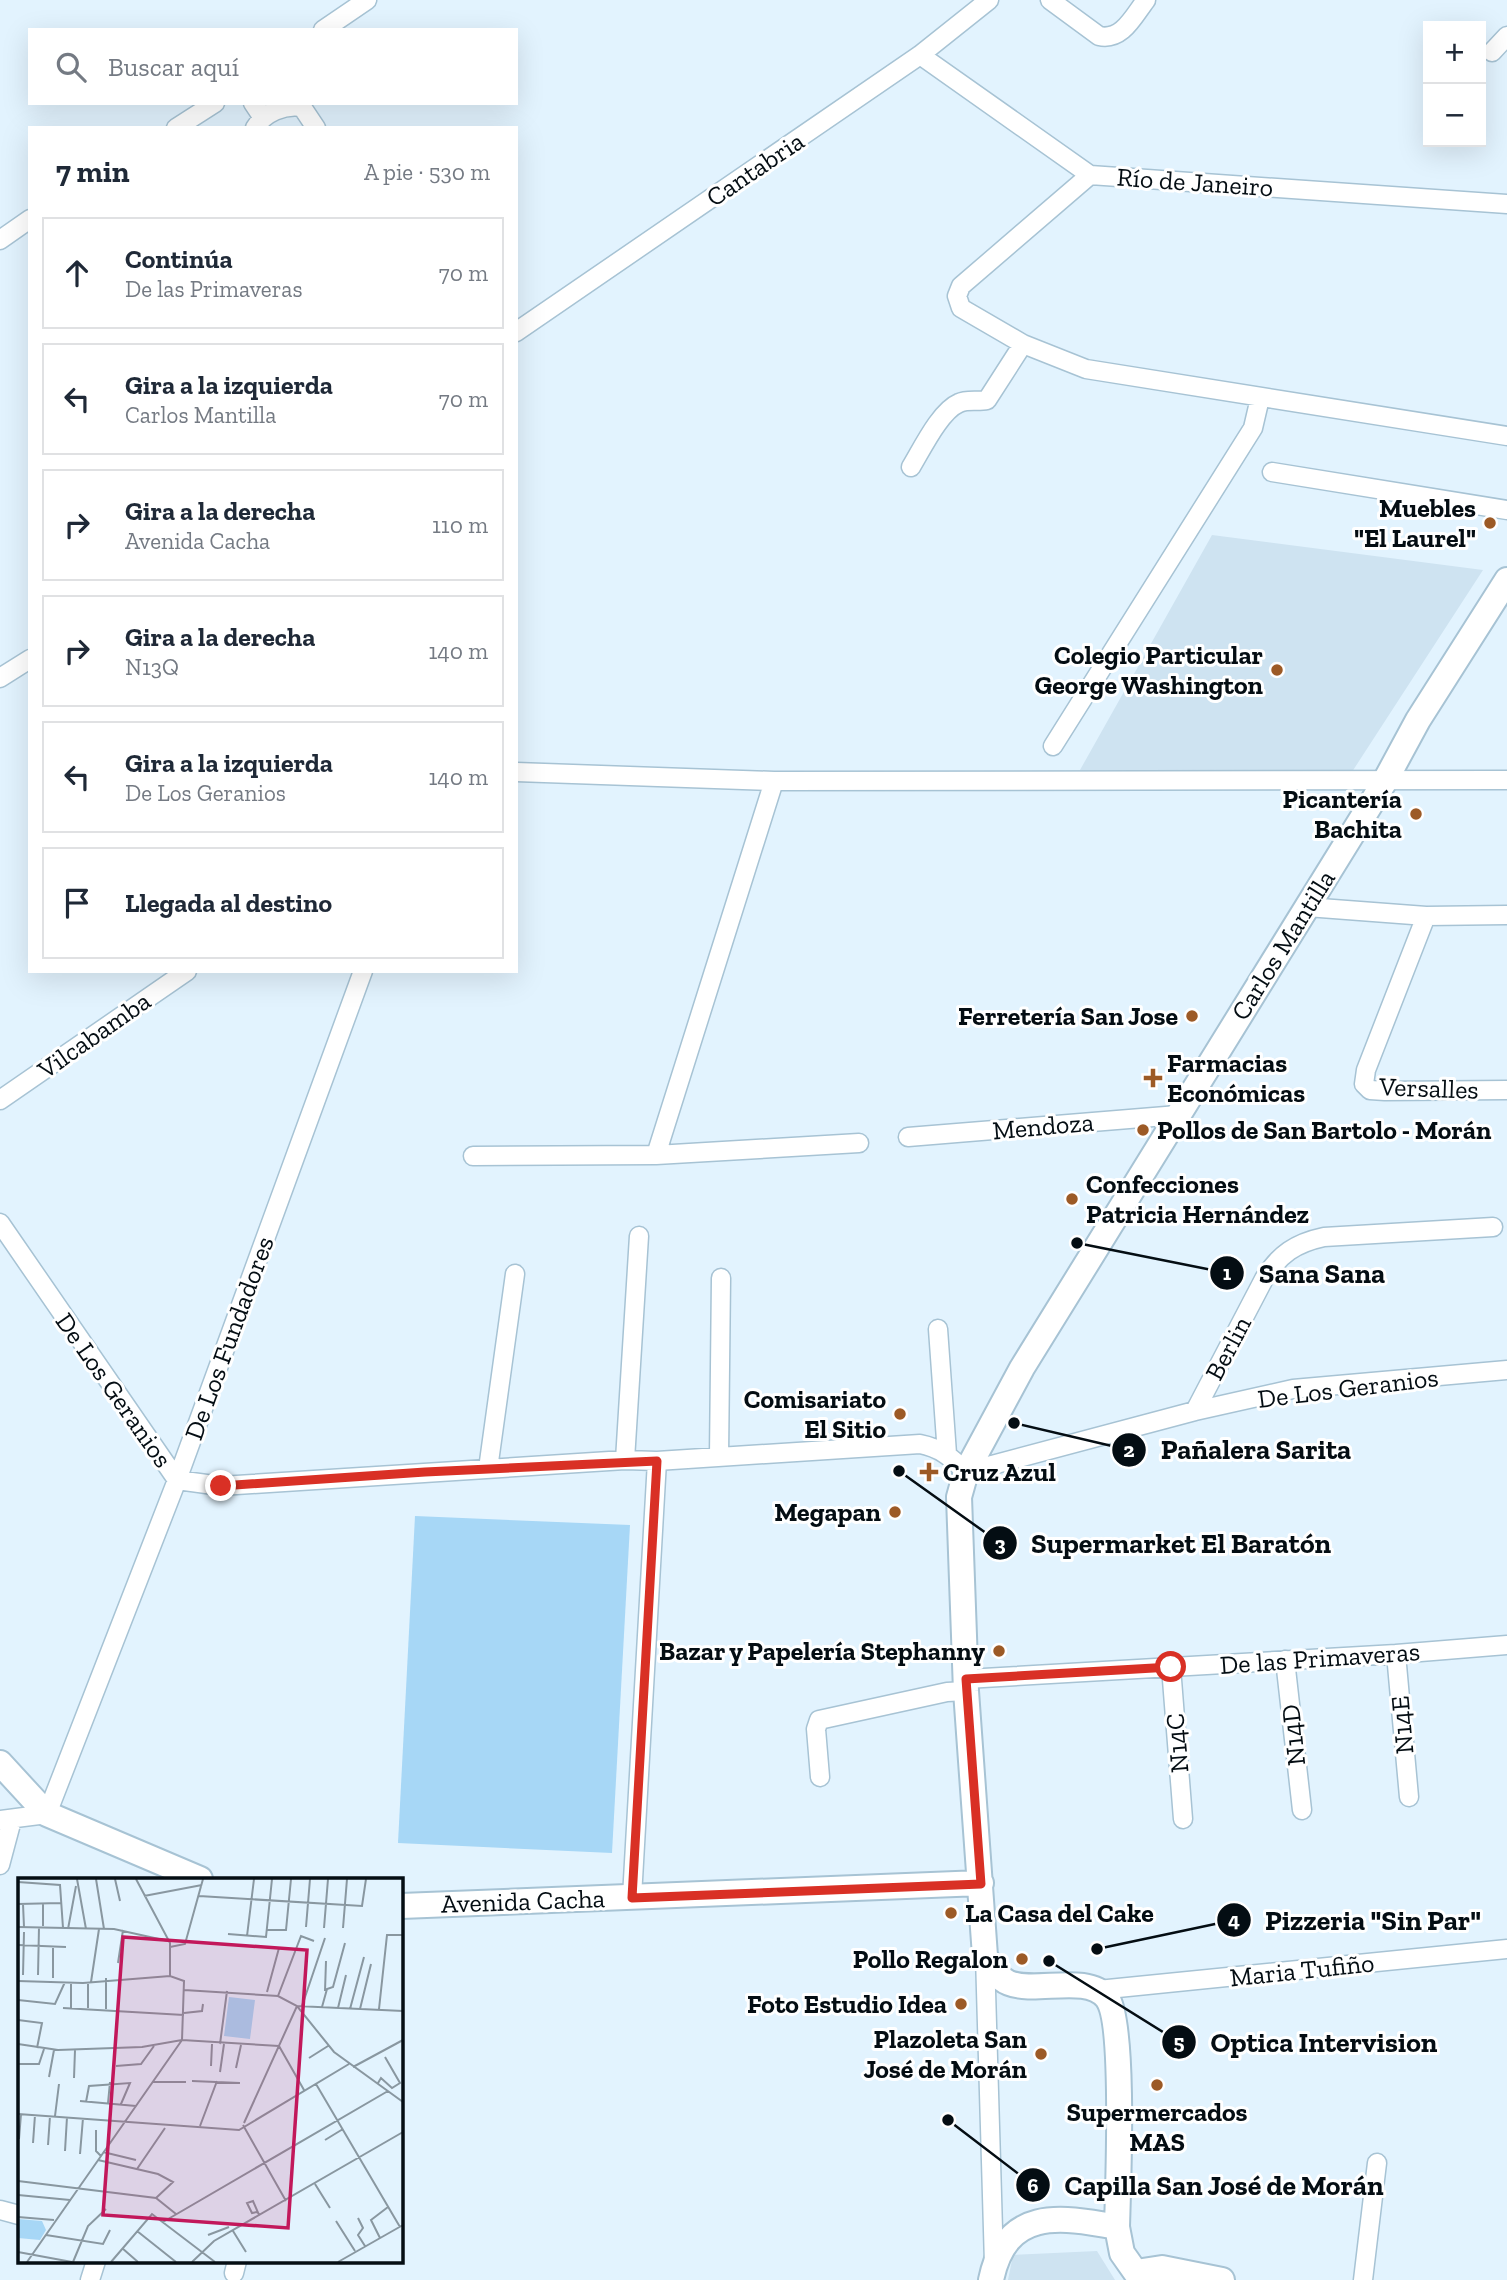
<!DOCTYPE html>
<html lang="es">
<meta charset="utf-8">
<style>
:root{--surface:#fff;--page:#f2f2f3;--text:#1f2937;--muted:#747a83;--line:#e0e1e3}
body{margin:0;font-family:"Zilla Slab",serif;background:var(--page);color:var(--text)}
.controls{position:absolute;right:21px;top:21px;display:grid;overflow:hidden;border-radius:0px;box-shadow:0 7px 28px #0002}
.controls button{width:63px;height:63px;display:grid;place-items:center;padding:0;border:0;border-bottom:2px solid var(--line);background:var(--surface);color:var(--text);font:35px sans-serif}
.stop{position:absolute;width:21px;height:21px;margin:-16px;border:5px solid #d93025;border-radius:50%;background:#fff}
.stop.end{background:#d93025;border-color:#fff;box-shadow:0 2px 7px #0008}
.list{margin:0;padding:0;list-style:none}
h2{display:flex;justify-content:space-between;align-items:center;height:91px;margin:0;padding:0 28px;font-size:30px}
h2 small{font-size:23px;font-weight:400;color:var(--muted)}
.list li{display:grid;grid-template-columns:46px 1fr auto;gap:21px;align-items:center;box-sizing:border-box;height:112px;margin:0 14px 14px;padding:0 14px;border:2px solid var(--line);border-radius:0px}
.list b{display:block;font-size:26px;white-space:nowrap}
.list p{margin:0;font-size:23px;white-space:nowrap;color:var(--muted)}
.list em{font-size:23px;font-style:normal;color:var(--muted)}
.icon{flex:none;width:38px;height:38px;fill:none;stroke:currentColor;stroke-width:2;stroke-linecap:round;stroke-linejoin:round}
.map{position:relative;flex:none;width:1507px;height:2280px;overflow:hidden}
.search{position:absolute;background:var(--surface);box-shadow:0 7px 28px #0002;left:28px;top:28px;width:490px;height:77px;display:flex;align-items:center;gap:18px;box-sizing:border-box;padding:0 24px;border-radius:0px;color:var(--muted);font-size:26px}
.panel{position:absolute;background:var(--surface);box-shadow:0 7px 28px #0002;left:28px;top:126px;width:490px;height:847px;border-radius:0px}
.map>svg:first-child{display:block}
</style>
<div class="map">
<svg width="1507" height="2280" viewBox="0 0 1507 2280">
<rect width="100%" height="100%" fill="#e2f3fe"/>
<path fill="#cee3f1" d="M1212 535 1483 570 1350 775 1080 770Z
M1097 2251 1115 2280H1008L1013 2255Z"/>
<path fill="#a7d7f6" d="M415 1516 630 1525 612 1853 398 1843Z"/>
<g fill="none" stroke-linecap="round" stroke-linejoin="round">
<g stroke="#a7c3d4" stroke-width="21">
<path id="street" d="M1050 0 1099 36C1122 41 1133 17 1146 0
M323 30 367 0
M1492 52 1507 36
M920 55 1090 175 1507 204
M253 103 263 118
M176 128 215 103
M255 128C264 113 284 104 302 107L316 128
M1090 175 961 286 957 296 961 308 1023 344 1086 369 1507 436
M0 240 30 219
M516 332 920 55 989 0
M911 467C922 449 940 411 959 403 967 399 978 402 987 400L1023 344
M1272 472 1507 510
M0 678 30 659
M1053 746 1253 428 1260 398
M516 772 774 781 1507 780
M1307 907 1426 916 1507 915
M1426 916 1366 1070 1364 1084 1370 1090 1385 1091 1507 1090
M0 1100 187 971
M908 1137 1178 1115
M656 1155 774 781
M473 1156 656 1155 859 1143
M0 1223 177 1480 221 1486 625 1460 657 1461 920 1444C940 1448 951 1457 966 1472L1195 1411 1293 1389 1507 1370
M938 1329 947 1454
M1195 1411 1264 1279C1279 1254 1296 1243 1324 1237L1493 1227
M719 1456 721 1278
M625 1460 639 1236
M488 1469 515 1274
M1396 1654 1409 1797
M1285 1660 1302 1810
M1171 1667 1183 1819
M966 1679 1396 1654 1507 1645
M820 1777 816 1729 819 1720 947 1692 966 1691
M0 1820 47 1814 177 1480 363 971
M0 1865 12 1820
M632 1897 657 1461
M985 1956 994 2264
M1098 1990 1507 1949
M0 2210 19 2215
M234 2273 237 2261
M90 2280 96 2261
M1363 2280 1377 2163"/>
</g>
<g stroke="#a7c3d4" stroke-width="28">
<path id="secondary" d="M0 1763 47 1814 200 1879
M401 1906 981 1883
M1136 2272 1162 2268 1222 2280
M991 2280C1006 2208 1058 2216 1117 2227
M1141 2280 1122 2253 1117 2227C1118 2188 1125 2022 1107 1998 1087 1973 1036 1994 1009 1983 997 1978 991 1967 985 1956L966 1691 959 1497 966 1472 1022 1368 1385 781 1418 720 1507 580"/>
</g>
<use href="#street" stroke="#fff" stroke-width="18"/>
<use href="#secondary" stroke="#fff" stroke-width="24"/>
</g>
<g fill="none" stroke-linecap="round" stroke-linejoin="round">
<path stroke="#d93025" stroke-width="9" d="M221 1486 425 1472 657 1461 632 1898 981 1884 966 1679 1171 1667"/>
</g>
<g fill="#9c5a26" stroke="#fff" stroke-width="2.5">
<circle cx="1490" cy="523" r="7"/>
<circle cx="1277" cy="670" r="7"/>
<circle cx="1416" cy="814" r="7"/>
<circle cx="1192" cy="1016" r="7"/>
<path d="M1149.5 1067.5h7v7h7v7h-7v7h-7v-7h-7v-7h7z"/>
<circle cx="1143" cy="1130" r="7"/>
<circle cx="1072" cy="1199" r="7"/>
<circle cx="900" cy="1414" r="7"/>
<path d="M925.5 1461.5h7v7h7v7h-7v7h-7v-7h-7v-7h7z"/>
<circle cx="895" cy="1512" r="7"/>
<circle cx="999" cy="1651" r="7"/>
<circle cx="951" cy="1913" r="7"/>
<circle cx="1022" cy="1959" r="7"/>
<circle cx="961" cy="2004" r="7"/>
<circle cx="1041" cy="2054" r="7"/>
<circle cx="1157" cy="2085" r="7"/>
</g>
<g text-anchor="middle" stroke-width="6" stroke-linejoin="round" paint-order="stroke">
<g font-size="26" fill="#040d13" stroke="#fff">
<text transform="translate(755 169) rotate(-34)" y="9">Cantabria</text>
<text transform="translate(1195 182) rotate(4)" y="9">Río de Janeiro</text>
<text transform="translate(1283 945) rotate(-58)" y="9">Carlos Mantilla</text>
<text transform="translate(94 1035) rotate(-35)" y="9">Vilcabamba</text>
<text transform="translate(1429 1088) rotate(2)" y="9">Versalles</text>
<text transform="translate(1043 1126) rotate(-5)" y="9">Mendoza</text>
<text transform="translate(229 1338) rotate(-70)" y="9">De Los Fundadores</text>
<text transform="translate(1228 1348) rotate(-62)" y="9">Berlin</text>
<text transform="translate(1348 1388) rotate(-7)" y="9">De Los Geranios</text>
<text transform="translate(114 1390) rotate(55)" y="9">De Los Geranios</text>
<text transform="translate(1320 1658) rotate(-4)" y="9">De las Primaveras</text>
<text transform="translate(1402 1725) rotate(-95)" y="9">N14E</text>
<text transform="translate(1293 1735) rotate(-96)" y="9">N14D</text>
<text transform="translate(1177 1743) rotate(-95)" y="9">N14C</text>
<text transform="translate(523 1901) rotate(-2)" y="9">Avenida Cacha</text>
<text transform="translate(1302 1970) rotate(-6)" y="9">Maria Tufiño</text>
</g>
<g font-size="26" font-weight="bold" fill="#040d13" stroke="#fff" text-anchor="end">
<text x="1476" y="517">Muebles<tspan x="1476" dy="30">"El Laurel"</tspan></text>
<text x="1263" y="664">Colegio Particular<tspan x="1263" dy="30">George Washington</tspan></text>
<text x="1402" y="808">Picantería<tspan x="1402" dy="30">Bachita</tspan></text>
<text x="1178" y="1025">Ferretería San Jose</text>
<text x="1167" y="1072" text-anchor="start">Farmacias<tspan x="1167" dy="30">Económicas</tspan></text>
<text x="1157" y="1139" text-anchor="start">Pollos de San Bartolo - Morán</text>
<text x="1086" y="1193" text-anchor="start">Confecciones<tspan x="1086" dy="30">Patricia Hernández</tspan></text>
<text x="886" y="1408">Comisariato<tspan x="886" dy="30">El Sitio</tspan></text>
<text x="943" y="1481" text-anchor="start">Cruz Azul</text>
<text x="881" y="1521">Megapan</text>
<text x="985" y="1660">Bazar y Papelería Stephanny</text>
<text x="965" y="1922" text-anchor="start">La Casa del Cake</text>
<text x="1008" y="1968">Pollo Regalon</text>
<text x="947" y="2013">Foto Estudio Idea</text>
<text x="1027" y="2048">Plazoleta San<tspan x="1027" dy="30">José de Morán</tspan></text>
<text x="1157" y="2121" text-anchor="middle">Supermercados<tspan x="1157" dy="30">MAS</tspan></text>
</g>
</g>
<g transform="translate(18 1878)">
<rect width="385" height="385" fill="#e2f3fe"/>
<path d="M211 119 237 122 232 161 206 158ZM0 341 24 343 28 352 22 362 0 360Z" fill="#a7d7f6"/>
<path fill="none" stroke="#8997a0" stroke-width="2" d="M59 1 68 51M78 1 86 51M97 1 102 23M118 1 152 65V98M0 4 42 7 45 50M126 18 184 7M181 18 344 28 348 1M0 26 43 25M5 26 6 49M25 26V48M0 49 96 51 150 63M288 49 292 1M306 50 310 1M325 50 329 1M50 51 58 8M249 52H268L273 1M210 56 248 59 254 1M229 58 236 1M0 67 48 69M152 69 167 66 185 1M100 85 105 52M5 97 6 54M20 97 21 49M35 100V68M88 100V131M0 103 65 105 152 98 166 103 164 162 9 384M73 104 81 51M166 112 260 118 279 128 316 174 385 224M307 113 308 83M249 114 261 70M260 118 283 58 296 63M0 122 37 126 47 104M284 128 307 60M304 129 309 111 315 109 327 65M45 130 166 137M53 130V104M70 130V104M320 130 328 97M332 131 346 79M342 131 353 86M361 131 369 57H385M166 135 184 133 185 126M0 142 24 145 19 170M0 166 40 172 124 169 164 162 261 168M202 166 209 113M261 168 286 212M291 180 310 168M0 186H21L26 171M98 188 123 186 136 168M193 188 194 166M335 189 385 162M218 190 223 167M202 194 206 166M31 199 36 172M56 200 57 172M174 203 222 205M135 204H168M360 205 363 200 374 210 382 205 367 179M298 206 382 349M62 223 118 228M68 224 71 208 112 205 103 226M90 225 92 204M0 236 221 252 331 186M37 238 41 206M226 245 279 128 385 133M225 247 268 323M182 248 199 203M78 252V273L83 278M1 261 3 236M307 262 325 251M15 265 17 237M30 267 32 238M47 273 49 239M85 274 118 282M62 276 65 240M80 282 140 296 155 304 138 320M119 291 147 250M0 303 138 320 158 336M297 306 312 330M0 317 52 322M239 334 234 335 229 325 235 323 241 337M0 339 36 342M340 340 345 350 340 357 347 368M318 343 337 373M145 344 370 213M119 353 158 384M215 353 228 374M28 357 85 366 92 352M190 357 211 349M362 360 353 342 370 329M104 370 120 384M0 374 54 384M55 384 70 348 88 331M93 384 134 336 197 384M174 384 196 363 385 254M320 384 385 347"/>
<path fill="#c2185b" fill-opacity="0.15" stroke="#c2185b" stroke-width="3.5" d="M105 59 289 72 270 350 85 337Z"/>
<rect width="385" height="385" fill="none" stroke="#040d13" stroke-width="3.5"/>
</g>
<path fill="none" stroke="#040d13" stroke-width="2.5" d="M1077 1243L1227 1273M1014 1423L1129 1450M899 1471L1000 1543M1097 1949L1234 1920M1049 1961L1179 2042M948 2120L1033 2185"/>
<g fill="#040d13" stroke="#fff" stroke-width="2.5">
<circle cx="1077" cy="1243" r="7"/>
<circle cx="1014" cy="1423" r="7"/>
<circle cx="899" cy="1471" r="7"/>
<circle cx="1097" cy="1949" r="7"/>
<circle cx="1049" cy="1961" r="7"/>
<circle cx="948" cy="2120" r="7"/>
<circle cx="1227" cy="1273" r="18"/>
<circle cx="1129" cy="1450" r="18"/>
<circle cx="1000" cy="1543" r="18"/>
<circle cx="1234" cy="1920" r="18"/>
<circle cx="1179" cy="2042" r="18"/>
<circle cx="1033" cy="2185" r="18"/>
</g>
<g font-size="21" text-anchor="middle" font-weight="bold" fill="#fff">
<text x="1227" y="1280">1</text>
<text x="1129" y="1457">2</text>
<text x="1000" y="1551">3</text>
<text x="1234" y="1927">4</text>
<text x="1179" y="2049">5</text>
<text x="1033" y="2193">6</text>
</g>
<g font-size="28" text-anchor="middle" font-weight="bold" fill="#040d13" stroke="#fff" stroke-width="6" stroke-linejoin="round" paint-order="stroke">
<text x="1322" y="1283">Sana Sana</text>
<text x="1256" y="1459">Pañalera Sarita</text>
<text x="1181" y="1553">Supermarket El Baratón</text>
<text x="1373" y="1930">Pizzeria "Sin Par"</text>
<text x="1324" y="2052">Optica Intervision</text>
<text x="1224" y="2195">Capilla San José de Morán</text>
</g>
</svg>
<div class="controls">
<button>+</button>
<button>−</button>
</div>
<div class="stop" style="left:1171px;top:1667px"></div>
<div class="stop end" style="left:221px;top:1486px"></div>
<div class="search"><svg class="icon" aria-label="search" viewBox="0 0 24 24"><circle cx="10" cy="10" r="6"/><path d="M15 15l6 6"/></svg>Buscar aquí</div>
<section class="panel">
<h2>7 min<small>A pie · 530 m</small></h2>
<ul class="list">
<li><svg class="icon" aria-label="ahead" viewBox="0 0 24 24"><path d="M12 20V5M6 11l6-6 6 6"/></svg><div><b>Continúa</b><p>De las Primaveras</p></div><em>70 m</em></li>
<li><svg class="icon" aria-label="left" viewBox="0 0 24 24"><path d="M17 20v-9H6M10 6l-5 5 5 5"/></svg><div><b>Gira a la izquierda</b><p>Carlos Mantilla</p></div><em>70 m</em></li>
<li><svg class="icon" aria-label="right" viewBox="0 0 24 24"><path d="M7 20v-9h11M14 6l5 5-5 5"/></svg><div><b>Gira a la derecha</b><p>Avenida Cacha</p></div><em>110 m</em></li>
<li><svg class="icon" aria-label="right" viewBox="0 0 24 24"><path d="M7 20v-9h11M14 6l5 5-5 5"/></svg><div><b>Gira a la derecha</b><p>N13Q</p></div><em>140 m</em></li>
<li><svg class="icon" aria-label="left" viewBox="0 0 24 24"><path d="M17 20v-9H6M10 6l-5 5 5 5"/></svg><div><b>Gira a la izquierda</b><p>De Los Geranios</p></div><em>140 m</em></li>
<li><svg class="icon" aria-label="arrive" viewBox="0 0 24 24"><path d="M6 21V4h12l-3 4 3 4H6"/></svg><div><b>Llegada al destino</b></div></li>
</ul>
</section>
</div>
